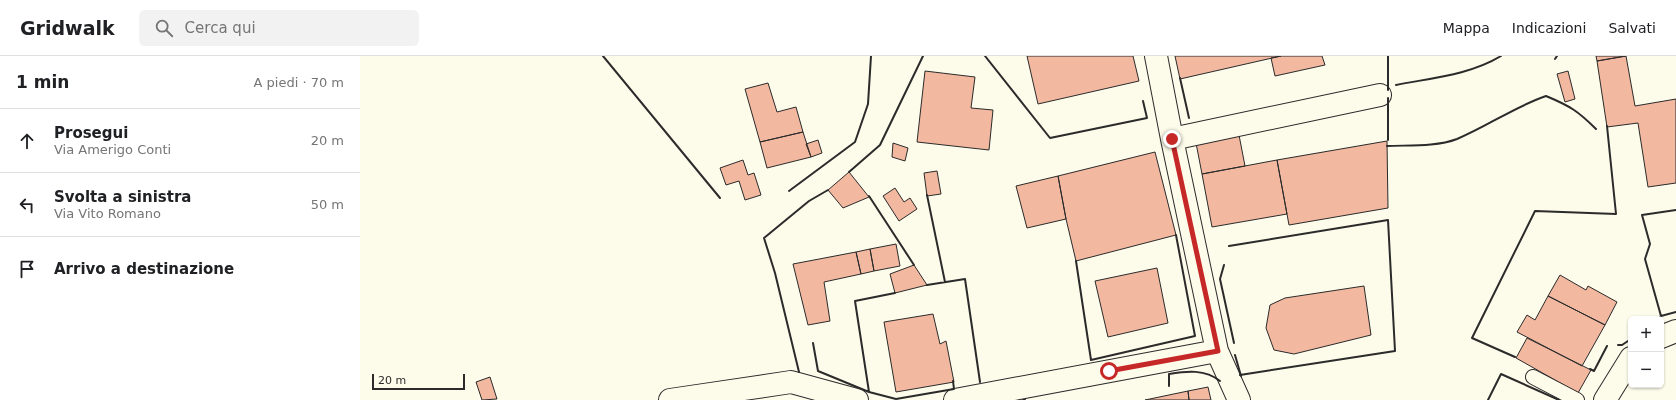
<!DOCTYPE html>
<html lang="it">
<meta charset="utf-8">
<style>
:root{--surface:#fff;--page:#f2f2f2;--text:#202124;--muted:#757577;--line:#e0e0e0}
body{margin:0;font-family:"DejaVu Sans",sans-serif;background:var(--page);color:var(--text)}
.controls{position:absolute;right:12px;bottom:12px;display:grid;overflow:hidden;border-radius:6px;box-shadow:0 1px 3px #0004}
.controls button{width:36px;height:36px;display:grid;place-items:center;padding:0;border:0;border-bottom:1px solid var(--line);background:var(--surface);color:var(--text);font:20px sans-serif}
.scale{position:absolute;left:12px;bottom:10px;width:93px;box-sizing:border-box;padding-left:4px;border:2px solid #2b2b2b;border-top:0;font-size:11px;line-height:14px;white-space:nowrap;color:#2b2b2b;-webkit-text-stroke:3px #fdfbea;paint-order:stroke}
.stop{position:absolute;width:12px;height:12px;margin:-9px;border:3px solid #c62828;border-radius:50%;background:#fff}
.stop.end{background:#c62828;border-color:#fff;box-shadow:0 1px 4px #0008}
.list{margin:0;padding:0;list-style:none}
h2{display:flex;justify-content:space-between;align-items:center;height:52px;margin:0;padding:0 16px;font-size:17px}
h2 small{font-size:13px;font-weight:400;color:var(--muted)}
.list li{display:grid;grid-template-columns:26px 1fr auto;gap:12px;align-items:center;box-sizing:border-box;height:64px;padding:0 16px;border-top:1px solid var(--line)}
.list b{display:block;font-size:15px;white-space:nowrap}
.list p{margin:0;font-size:13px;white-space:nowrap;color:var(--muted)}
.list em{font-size:13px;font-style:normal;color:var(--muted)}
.icon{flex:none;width:22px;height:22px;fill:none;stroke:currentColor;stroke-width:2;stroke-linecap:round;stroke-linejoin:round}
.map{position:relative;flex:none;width:1316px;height:344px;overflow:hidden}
header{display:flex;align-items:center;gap:24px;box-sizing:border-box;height:56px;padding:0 20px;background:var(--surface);border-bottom:1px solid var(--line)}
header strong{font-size:19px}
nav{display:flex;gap:22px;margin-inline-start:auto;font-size:14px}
.search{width:280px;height:36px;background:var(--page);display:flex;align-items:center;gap:10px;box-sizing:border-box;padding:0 14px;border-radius:6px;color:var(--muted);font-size:15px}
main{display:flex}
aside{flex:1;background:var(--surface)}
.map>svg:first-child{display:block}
</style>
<header>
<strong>Gridwalk</strong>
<div class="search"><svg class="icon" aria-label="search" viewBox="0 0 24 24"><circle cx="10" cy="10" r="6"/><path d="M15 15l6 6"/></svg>Cerca qui</div>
<nav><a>Mappa</a><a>Indicazioni</a><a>Salvati</a></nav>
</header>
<main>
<aside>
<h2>1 min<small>A piedi · 70 m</small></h2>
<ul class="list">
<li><svg class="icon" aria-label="ahead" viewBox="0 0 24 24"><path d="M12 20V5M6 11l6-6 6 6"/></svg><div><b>Prosegui</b><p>Via Amerigo Conti</p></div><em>20 m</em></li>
<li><svg class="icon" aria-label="left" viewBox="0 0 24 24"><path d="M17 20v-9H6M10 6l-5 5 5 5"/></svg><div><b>Svolta a sinistra</b><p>Via Vito Romano</p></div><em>50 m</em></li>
<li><svg class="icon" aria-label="arrive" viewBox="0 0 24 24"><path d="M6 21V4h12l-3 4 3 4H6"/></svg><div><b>Arrivo a destinazione</b></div></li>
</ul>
</aside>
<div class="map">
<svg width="1316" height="344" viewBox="0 0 1316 344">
<rect width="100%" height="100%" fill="#fdfbea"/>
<path fill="#f2b8a0" stroke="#2b2b2b" d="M667 0H773L779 25 678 48Z
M815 0H921L820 23Z
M921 0H962L965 9 915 20 911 2Z
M1236 0H1266L1237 5Z
M1266 0 1275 50 1316 43V127L1288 131 1278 67 1247 71 1237 5Z
M565 15 615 21 611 52 633 54 629 94 557 86Z
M1208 15 1215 43 1205 46 1197 18Z
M408 27 417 56 436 51 443 76 400 86 385 33Z
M443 76 451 101 407 112 400 86Z
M879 79 885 110 842 118 836 87Z
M458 84 462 97 451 101 446 88Z
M1027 85 1028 152 929 169 917 104Z
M533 87 548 92 545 105 532 101Z
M795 96 816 179 716 205 706 163 698 120Z
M383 104 388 119 394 117 401 139 385 144 379 125 366 129 360 112Z
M917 104 927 158 852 171 842 118Z
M577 115 581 138 567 140 564 117Z
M489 116 509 141 483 152 468 134Z
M698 120 706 163 667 172 656 130Z
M535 132 544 146 550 142 557 153 539 165 523 140Z
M536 188 540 210 514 215 510 193Z
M510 193 514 215 501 218 496 196Z
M496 196 501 218 464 226 470 265 448 269 433 208Z
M554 209 567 229 535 237 530 218Z
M797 212 808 267 748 281 735 225Z
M1200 219 1226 234 1228 230 1257 246 1245 269 1188 240Z
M1004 230 1011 279 934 298 914 294 906 272 910 249 925 242Z
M1188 240 1245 269 1222 310 1157 276 1167 259 1175 264Z
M573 258 580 288 586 285 594 326 536 336 524 266Z
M1167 282 1231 314 1218 337 1156 302Z
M130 321 137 343 122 344 116 326Z
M848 331 851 344H829L828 335Z
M828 335 829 344H785Z"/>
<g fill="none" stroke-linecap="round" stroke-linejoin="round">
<g stroke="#2b2b2b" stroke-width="16">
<path id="lane" d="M1173 321 1217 344"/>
</g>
<g stroke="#2b2b2b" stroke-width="24">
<path id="street" d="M796 0 812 83 857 295 879 344
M812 83 1020 39
M1301 281 1316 275
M310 344 431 326 497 344
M595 344 857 295
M1245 344 1271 302"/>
</g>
<use href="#lane" stroke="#fdfbea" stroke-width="14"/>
<use href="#street" stroke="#fdfbea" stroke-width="22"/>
<path stroke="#2b2b2b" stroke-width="2" d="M243 0 360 142
M625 0 690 82 787 62 783 45
M1195 3 1197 0
M820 22 829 62
M1036 29C1071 22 1110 19 1141 0
M1028 34V0
M1028 84V42
M1027 90C1049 89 1076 91 1097 83 1128 70 1154 51 1186 40 1210 50 1218 55 1236 73
M489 116 520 89 563 0
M429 135 495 86 508 48 511 0
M567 139 585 226
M509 140 554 209
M869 190 1028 164 1035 295 880 319
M716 205 731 304 835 280 816 179
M864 209 860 223 874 287
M567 229 605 223 620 326
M1301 260 1285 203 1290 188 1282 159 1316 154
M1297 263 1301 260 1316 256
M453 287 458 315 509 336 536 343 594 333 593 325
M1258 289H1262L1271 283
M875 299 881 320
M1155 301 1112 282 1175 155 1256 158 1247 70
M1230 313 1234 315 1247 290
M439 316 415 217 404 182 449 145 468 134
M809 330V318C827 315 845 313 860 325
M509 336 495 245 535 237
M663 344H665
M1128 344 1141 318 1199 344"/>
</g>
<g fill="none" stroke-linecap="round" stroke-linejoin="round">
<path stroke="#c62828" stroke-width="5" d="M749 315 858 295 812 83"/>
</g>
</svg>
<div class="controls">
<button>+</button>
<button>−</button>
</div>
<div class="scale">20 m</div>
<div class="stop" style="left:749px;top:315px"></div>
<div class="stop end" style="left:812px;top:83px"></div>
</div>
</main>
